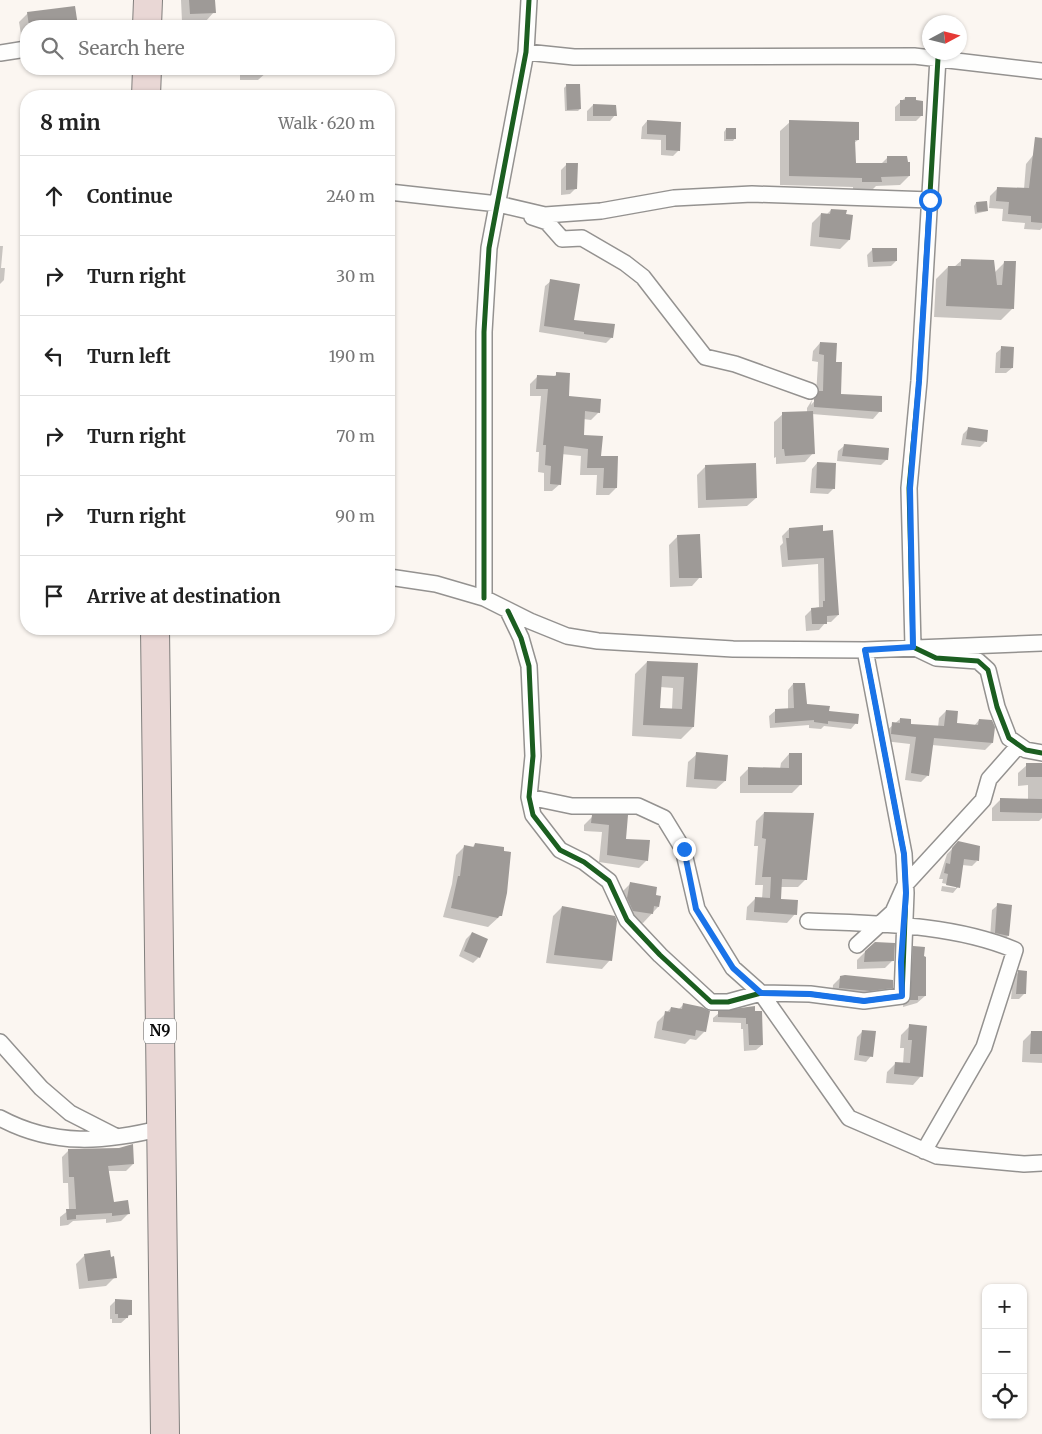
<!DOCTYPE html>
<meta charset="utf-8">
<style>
:root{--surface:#fff;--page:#f2f2f2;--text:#222;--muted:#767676;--line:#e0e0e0}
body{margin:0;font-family:Merriweather,serif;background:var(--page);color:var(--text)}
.controls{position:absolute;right:15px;bottom:15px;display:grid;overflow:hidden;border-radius:10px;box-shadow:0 1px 4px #0004}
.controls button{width:45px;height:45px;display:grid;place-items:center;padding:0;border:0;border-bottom:1px solid var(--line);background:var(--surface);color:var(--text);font:25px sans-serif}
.compass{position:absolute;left:922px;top:15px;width:45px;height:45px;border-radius:50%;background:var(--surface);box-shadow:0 1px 4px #0004;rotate:83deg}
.stop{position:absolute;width:15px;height:15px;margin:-11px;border:4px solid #1a73e8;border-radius:50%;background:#fff}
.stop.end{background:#1a73e8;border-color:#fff;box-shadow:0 1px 5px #0008}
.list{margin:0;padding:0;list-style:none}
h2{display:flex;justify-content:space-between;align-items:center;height:65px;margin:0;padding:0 20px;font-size:21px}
h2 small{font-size:16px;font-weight:400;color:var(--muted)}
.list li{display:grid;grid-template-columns:32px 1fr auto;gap:15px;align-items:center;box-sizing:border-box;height:80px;padding:0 20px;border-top:1px solid var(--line)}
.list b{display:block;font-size:19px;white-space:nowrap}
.list em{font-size:16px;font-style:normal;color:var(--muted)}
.icon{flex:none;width:28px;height:28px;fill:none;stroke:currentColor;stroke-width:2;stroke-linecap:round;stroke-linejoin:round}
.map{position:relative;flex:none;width:1042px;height:1434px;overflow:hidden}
.search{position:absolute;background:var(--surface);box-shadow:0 1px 4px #0004;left:20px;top:20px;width:375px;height:55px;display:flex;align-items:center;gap:12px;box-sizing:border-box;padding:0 18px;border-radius:20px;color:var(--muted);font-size:19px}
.panel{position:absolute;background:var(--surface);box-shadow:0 1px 4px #0004;left:20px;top:90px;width:375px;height:545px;border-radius:20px}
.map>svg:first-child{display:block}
</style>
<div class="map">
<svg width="1042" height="1434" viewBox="0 0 1042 1434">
<rect width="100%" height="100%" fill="#fbf6f1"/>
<path fill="#0003" fill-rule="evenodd" d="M181 0H214V12L206 21 182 22Z
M74 7 76 26H26V40L22 41 19 22 28 13Z
M235 69H267V72L258 80H240V70Z
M566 86 580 109 578 111H565L564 88Z
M905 98 921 116 916 121H895V107Z
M593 105 615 115 610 121H587V111Z
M647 121 680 123 679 150 673 156 661 155V140L641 139 642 127Z
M790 122 858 140 854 143V164H881L887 158 909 176 900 185 876 186 871 191H853V187L780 185V131Z
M726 129 735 138 733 141H724V132Z
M1039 148H1042V228L1040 230 1024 229 1025 223 1002 221 1003 209 989 208 990 196 998 188 1024 189 1026 164Z
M567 164 576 188 570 194 561 195V170Z
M976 203 987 211 975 214 974 206Z
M831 210 849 240 840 249 810 246 812 223 821 214 826 215Z
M0 246H3L1 268H5L4 280 0 284Z
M873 249 896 261 891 266 868 267 867 255Z
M962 260 994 273 1005 262 1013 308 1001 320 934 317 936 279 948 267H954Z
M551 281 573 321 612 337 606 343 539 332 545 286Z
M820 343 835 363 840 395 880 411 873 419 812 414 813 453 805 462 776 464V457L774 458V422L783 414 807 412V408L812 400 811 405 817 398H814L816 396 818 362 812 361 813 351Z
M1002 348 1012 368 1006 373H995L996 353Z
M557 374 567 397 599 412 591 420 583 419V436L600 457 616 488 609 495H596L597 475H580L581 456 561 454 560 484 552 491H544V473L538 472 539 452H536L541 396H530V384L538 376 553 377Z
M969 428 985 442 980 447 961 445 963 434Z
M844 446 887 459 881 465 837 461 838 451Z
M817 463 834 488 828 494 810 493 812 469Z
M705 467 756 498 747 506 698 508 697 475Z
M822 526 838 615 831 622H826L819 630 806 631 805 616 812 609 819 607 818 564 782 567 780 546 783 543 782 536 789 529Z
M678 536 700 577 692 586 670 587 669 545Z
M647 662 696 664 693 727 681 739 632 736 635 674ZM660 687 673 688 672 709H659Z
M793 684 806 705 856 723 851 729 824 726 821 729 809 728V725L770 728 769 716 775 711 788 710V690Z
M946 711 955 724 974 726 979 720 992 743 985 750 932 745 928 775 921 782 905 780 910 744 884 741 886 731 900 719 910 725 938 727 939 718Z
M697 754 725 781 716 789 686 787 688 762Z
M789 754 800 785 792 793H740V777L749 768 780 769 781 763Z
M1042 764V818L1039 821H992V808L1001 799 1028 800V785L1018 786V773L1027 765Z
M764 813 806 879 798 887H780L779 900 795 914 787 923 746 920 747 907 755 899H762L763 885H755L758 846H754L756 821Z
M592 817H627L625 840 647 860 639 868 599 862 602 832 584 831V825Z
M475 844 500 916 488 927 443 917 452 884 456 855 464 847 472 848Z
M952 849 977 861 972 866 962 865 958 887 953 893 941 891 942 886 956 888V886L942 883 943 879H939L947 854Z
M630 884 655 896 658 907 643 923 625 920 622 892Z
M998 905 1008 936 1002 941 990 938 992 910Z
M562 907 610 960 602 969 546 963 553 916Z
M472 933 479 957 473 963 459 956 466 939Z
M914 947 923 957 925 996 917 1003 903 1007 906 955Z
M865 952 893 960 885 968 857 969V960Z
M1019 972 1025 993 1019 999H1011L1013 977Z
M841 977 892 987 884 995 832 996 833 985Z
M683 1005 705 1031 696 1040 690 1039 685 1044 654 1038 657 1022 671 1008 678 1010Z
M754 1008 762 1045 756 1050 744 1051 743 1029H741V1023L713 1022V1018L719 1013Z
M910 1026 921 1076 913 1085 886 1083 887 1072 896 1063 903 1064 904 1048H900L901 1035Z
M863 1031 871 1056 866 1062 854 1060 857 1037Z
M1032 1032 1042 1036V1063L1022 1062 1023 1041Z
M69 1150 133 1164 126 1171H108L113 1204 128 1214 121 1221 106 1223V1219L73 1221 68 1225 60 1226V1217L69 1210 68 1183H63L62 1157Z
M85 1255 115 1277 106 1286 79 1289 76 1264Z
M116 1300 131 1314 121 1323H112V1319H110V1306Z"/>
<path fill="#9e9a97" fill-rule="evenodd" d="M189 0H215L216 13 190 14Z
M75 6 78 26H29L27 12Z
M566 84H580L581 109 567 110Z
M905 97H916V100L923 101V116H900V100H905Z
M593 104 616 105 617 116H593Z
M647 120 681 122 680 151 666 150V135L647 134Z
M789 120 859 122V140H855L856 163H887V156H907L908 162H910V176L881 177 882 182H862V178L789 176Z
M726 128H736V139H726Z
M1035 137 1042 138V223L1031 222V216L1008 214 1009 202 996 201 997 187 1029 188Z
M566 163H578L577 189 566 190Z
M987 201 988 211 977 212 976 202Z
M831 209 847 210 846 214 853 215 850 240 819 237 821 213 830 214Z
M872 248H897V261L873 262Z
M961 259 994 260 997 285H1002L1004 261H1016L1014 309 946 306 948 266H961Z
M550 279 580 284 574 320 615 324 613 338 584 334V332L544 326Z
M820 342 837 343 836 362H842L841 394 882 396V412L814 407V399L819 391H823L824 355 819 354Z
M1001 346 1014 347 1013 368H1000Z
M556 372 570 373 569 396 601 399 600 413 585 411 584 435 603 436 601 456H618L617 488H603L604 468H587L588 449 564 446 561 485 550 484 551 466 545 465 546 445H543L548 389H536L537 375 556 376Z
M813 411 815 454 785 456 784 449H782V412Z
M968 427 988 430 987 442 966 439Z
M844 444 889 448 888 460 842 456Z
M817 462 836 463 835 489 816 488Z
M756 463 757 498 706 500 705 465Z
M823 525V531L833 530 839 615 827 616V624H812L811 608 823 607V601H825L824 558 788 560 786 538H789V528Z
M700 534 702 578H679L677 535Z
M647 661 698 663 694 727 643 725ZM662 676 684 677 682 709 660 708Z
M793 683H805L807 704 830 706 829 711 859 714 858 724 828 721V724L814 722V720L775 723V709L794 708Z
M946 710 958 711 957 723 978 725 979 719 992 720 995 727 993 743 934 738 929 776 911 773 916 737 891 734 892 722 900 723V718L911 719V724L944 726Z
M696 752 728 755 726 781 694 779Z
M789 753H802V785H748V767L789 768Z
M1026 763H1042V777H1026Z
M1000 798 1042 799V813L1000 812Z
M764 812 814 813 807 880 782 879 781 899 798 900 797 915 754 912 755 897 770 898 771 877H762L766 839 762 838Z
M592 815H628L626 839 650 840 648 861 607 855 609 825 591 823Z
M958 841 980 846 979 861 964 859 960 888 946 885 948 874 944 873 946 863 950 864 952 848Z
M475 843 504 847V851L511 852 507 893 502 916H499L498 918 451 908 458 876H460L464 845 474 847Z
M630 882 657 887 656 895 661 896 659 907 654 906 653 914 633 911 627 898Z
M997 903 1012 905 1009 936 995 933Z
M562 906 615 916 617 921 612 961 554 955Z
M472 932 488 939 480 958 464 951Z
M875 942 895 943 894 961 864 962 865 951Z
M913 946 925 947 924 956 926 957V996H918V1000H910Z
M1018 970 1027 971 1026 994H1016Z
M845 975 893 980V988L870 991 839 988 840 976Z
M683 1003 702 1007 710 1011 706 1032 696 1030 695 1036 662 1030 665 1011 670 1012 671 1007 682 1009Z
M755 1006V1011H762L763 1045H749L748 1024H746V1018L718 1017V1011Z
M909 1024 927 1026 923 1077 894 1074 895 1062 910 1063 912 1040H908Z
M862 1030 876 1031 873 1057 859 1055Z
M1031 1031H1042V1054H1030Z
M133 1144 134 1164 108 1166 114 1202 128 1200 130 1214 112 1216V1213L76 1215V1219L67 1220 66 1209H76L74 1177H69L68 1149 119 1148Z
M110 1250 111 1257 114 1256 117 1278 88 1281 84 1254Z
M115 1299 132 1300V1315H128V1318H118V1314H115Z"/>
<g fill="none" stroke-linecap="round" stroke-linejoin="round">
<g stroke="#949290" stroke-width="18">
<path id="street" d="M526 52 574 57 914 56 1042 71
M0 53 26 49
M938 58 919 381 909 488 913 647 936 658 978 661 988 670 997 707 1009 738 1026 750 1042 753
M389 192 498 204 545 215 601 211 674 198 752 194 931 200
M532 217 547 222 562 239 582 238 625 263 643 277 705 357 735 364 810 391
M389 577 436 584 484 598 530 621 567 636 598 641 733 649 865 650 1042 643
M484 598V332L489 248 526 52 529 0
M508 611 521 638 529 666 533 756 529 797 533 815 560 850 584 862 609 881 627 920 660 955 711 1002H728L761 993 810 994 864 1001 902 996 906 893 904 854 865 650
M529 797 572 806H638L664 818 683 849 697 909 733 968 761 993 849 1118 937 1156 1024 1164 1042 1163
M808 921C877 924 950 923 1015 950L984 1047 924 1151
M857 945 893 912 905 885 983 800 989 779 1019 745
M0 1042 41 1088 70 1113 115 1136
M0 1118C54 1147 105 1142 163 1128"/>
</g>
<g stroke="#817f7d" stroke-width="30">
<path id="highway" d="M147 26 148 0
M146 96 147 69
M155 629 165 1434"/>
</g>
<use href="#street" stroke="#fefefd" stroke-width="15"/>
<use href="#highway" stroke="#e9d7d5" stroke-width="28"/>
<g stroke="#fff" stroke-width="8">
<path id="cycleway" d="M938 58 919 381 909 488 913 647 936 658 978 661 988 670 997 707 1009 738 1026 750 1042 753
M484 598V332L489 248 526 52 529 0
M508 611 521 638 529 666 533 756 529 797 533 815 560 850 584 862 609 881 627 920 660 955 711 1002H728L761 993 810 994 864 1001 902 996 906 893 904 854 865 650"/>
</g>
<use href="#cycleway" stroke="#1b5e20" stroke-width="5"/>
</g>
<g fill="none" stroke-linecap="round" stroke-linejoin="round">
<path stroke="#1a73e8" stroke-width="6" d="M684 849 696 909 733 968 761 993 810 994 864 1001 902 996 901 962 906 893 904 854 865 650 913 647 910 488 919 381 930 200"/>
</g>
<g text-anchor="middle" stroke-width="5" stroke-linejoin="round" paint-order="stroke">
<rect fill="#fff" stroke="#565656" stroke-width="1" x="144" y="1018.5" width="32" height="25" rx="4"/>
<g font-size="15" font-weight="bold" fill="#0d0d0d">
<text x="160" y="1036">N9</text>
</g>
</g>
</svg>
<div class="controls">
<button>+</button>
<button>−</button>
<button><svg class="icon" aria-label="locate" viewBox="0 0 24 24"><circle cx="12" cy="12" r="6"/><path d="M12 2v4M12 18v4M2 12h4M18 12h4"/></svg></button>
</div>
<svg class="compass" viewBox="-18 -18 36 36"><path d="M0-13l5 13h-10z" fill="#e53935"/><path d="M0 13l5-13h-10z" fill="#767676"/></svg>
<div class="stop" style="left:930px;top:200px"></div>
<div class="stop end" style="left:684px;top:849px"></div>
<div class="search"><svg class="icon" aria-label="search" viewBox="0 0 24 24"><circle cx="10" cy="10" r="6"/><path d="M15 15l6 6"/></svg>Search here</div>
<section class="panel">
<h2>8 min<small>Walk · 620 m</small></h2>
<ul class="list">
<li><svg class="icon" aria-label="ahead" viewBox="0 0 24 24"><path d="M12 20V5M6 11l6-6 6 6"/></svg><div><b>Continue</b></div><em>240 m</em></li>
<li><svg class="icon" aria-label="right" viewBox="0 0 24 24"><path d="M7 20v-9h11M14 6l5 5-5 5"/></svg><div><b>Turn right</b></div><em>30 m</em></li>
<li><svg class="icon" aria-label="left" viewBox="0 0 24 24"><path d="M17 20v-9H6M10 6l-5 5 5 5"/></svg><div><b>Turn left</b></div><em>190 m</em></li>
<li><svg class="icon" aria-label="right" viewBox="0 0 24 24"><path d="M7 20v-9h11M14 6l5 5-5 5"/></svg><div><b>Turn right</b></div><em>70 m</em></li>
<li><svg class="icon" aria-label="right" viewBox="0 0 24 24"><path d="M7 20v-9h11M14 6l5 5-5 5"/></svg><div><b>Turn right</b></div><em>90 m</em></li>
<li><svg class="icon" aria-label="arrive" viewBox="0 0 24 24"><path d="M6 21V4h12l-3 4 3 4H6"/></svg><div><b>Arrive at destination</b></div></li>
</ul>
</section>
</div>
